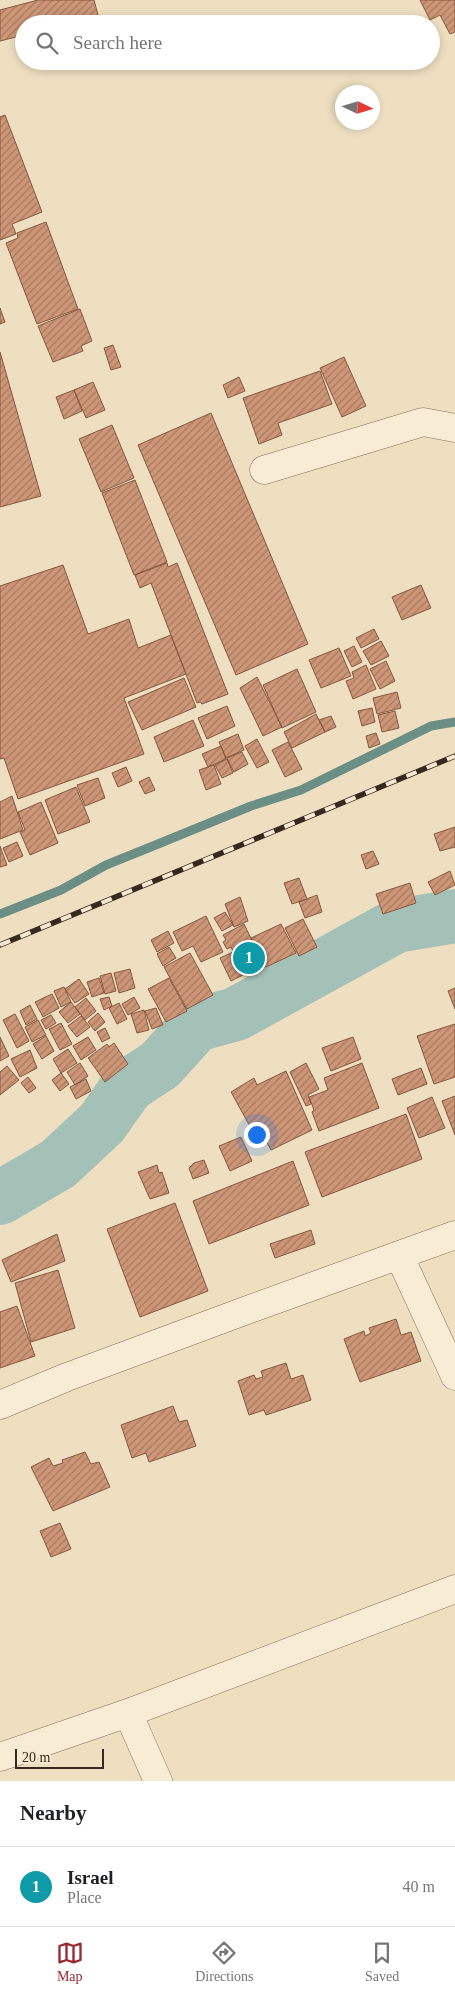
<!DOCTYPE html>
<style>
:root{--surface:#fff;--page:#f2f2f2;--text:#202124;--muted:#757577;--line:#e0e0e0;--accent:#97282e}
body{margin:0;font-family:"Times New Roman",serif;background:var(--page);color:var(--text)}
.compass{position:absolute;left:335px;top:85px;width:45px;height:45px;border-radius:50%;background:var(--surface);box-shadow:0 2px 8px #0003;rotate:94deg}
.scale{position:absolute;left:15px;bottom:12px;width:89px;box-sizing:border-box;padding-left:5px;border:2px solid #37291d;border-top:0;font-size:14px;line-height:18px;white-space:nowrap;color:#37291d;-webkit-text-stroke:4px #f6e9d1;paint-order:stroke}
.you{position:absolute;left:256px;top:1134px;width:18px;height:18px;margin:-12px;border:4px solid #fff;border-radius:50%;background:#1a73e8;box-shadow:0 0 0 8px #1a73e833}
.badge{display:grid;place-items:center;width:32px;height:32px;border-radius:50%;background:var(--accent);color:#fff;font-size:16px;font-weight:700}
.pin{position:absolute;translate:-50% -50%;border:2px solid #fff;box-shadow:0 1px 5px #0006}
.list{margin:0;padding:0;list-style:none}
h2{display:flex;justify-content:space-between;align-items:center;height:65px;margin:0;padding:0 20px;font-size:21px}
h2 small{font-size:16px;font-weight:400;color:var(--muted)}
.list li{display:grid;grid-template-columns:32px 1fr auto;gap:15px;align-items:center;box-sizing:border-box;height:80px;padding:0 20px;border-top:1px solid var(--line)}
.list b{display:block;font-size:19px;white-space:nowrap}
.list p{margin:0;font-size:16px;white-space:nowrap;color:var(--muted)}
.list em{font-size:16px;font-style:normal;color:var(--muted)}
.icon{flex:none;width:28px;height:28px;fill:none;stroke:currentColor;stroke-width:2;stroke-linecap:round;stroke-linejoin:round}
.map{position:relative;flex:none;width:455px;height:1781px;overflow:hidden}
.search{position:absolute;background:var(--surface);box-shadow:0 2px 8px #0003;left:15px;right:15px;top:15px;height:55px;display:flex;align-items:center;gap:12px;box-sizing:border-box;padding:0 18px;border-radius:28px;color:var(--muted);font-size:19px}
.sheet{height:145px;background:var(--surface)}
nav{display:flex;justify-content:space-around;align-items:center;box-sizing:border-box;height:70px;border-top:1px solid var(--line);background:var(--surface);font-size:14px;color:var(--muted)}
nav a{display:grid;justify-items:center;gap:2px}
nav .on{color:var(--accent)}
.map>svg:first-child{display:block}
</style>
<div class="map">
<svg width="455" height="1781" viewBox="0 0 455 1781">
<defs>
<pattern id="building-hatch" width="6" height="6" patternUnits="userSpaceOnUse" patternTransform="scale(1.25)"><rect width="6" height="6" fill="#cd9677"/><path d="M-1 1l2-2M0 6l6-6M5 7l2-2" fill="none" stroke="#a77a61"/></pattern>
</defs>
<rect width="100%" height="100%" fill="#eedfc1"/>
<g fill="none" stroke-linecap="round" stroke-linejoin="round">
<path stroke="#6b8f84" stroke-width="9" d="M0 914 61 890 106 865 158 844 251 806 301 790 431 726 455 722"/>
<path stroke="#a4c1b7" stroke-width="54" d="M0 1198 58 1164 102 1123 128 1086 160 1065 196 1025 236 1014 396 926 455 916"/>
</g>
<path fill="url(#building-hatch)" stroke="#87583e" d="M38 0H94L98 15 66 24H24V35L0 41V10Z
M420 0H455V32L450 34 440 15 430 20Z
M5 115 42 212 12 224 16 234 0 240V117Z
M46 222 78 309 37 324 6 243 18 238 17 233Z
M0 308 5 322 0 324Z
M80 309 92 341 81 346 83 351 53 362 38 326Z
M113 345 121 367 111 370 104 348Z
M0 352 41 496 0 507Z
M344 357 366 406 342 417 320 368Z
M320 371 332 404 278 423 282 435 259 444 243 398Z
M239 377 245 391 228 398 223 385Z
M93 382 105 410 86 418 74 390Z
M74 390 82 411 64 419 56 397Z
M211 413 308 644 236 675 138 445Z
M112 425 134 478 101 492 79 439Z
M135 480 167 562 134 575 102 493Z
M167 563 168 567 177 563 228 694 202 704 200 702 197 703 151 583 140 588 135 575Z
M63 565 88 634 129 619 138 648 171 635 186 674 124 698 144 754 18 799 4 758 0 759V586Z
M421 585 431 608 402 620 392 597Z
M374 629 379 639 361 648 356 638Z
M381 641 389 656 371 665 363 651Z
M354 646 362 662 352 667 344 651Z
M339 648 351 676 321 688 309 660Z
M386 661 395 681 380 689 370 669Z
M366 665 376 689 353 699 346 681 354 678 352 672Z
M297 669 316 712 282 728 263 685Z
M257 677 282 727 263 736 240 688Z
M184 678 196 707 142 730 128 702Z
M397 692 401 708 377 714 373 698Z
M227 706 235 726 207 739 198 718Z
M372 708 375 722 362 726 358 711Z
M395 711 399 728 382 732 378 715Z
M316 714 325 732 292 748 284 732Z
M331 716 336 727 325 732 319 720Z
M193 720 204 746 164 762 154 737Z
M376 733 380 744 369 748 366 736Z
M238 734 244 750 226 758 219 742Z
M257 739 269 762 257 768 245 746Z
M288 742 302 769 285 777 272 750Z
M221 746 226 759 208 767 202 754Z
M242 752 248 764 234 772 227 758Z
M227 759 233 773 222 778 215 765Z
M214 765 221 784 206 790 199 770Z
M126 767 132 781 118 787 112 773Z
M149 777 155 790 145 794 139 782Z
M98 778 105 798 85 806 77 785Z
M76 787 90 822 58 834 45 800Z
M12 796 23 830 0 839V802Z
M41 802 58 843 30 855 20 832 25 830 18 812Z
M455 827V847L440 851 434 834Z
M17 842 23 856 9 862 3 848Z
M0 846 7 865 0 867Z
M373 851 379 864 366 869 361 855Z
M450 871 455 885 435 895 428 882Z
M299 878 307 899 292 904 284 883Z
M410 883 416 903 383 914 376 894Z
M317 895 322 912 305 918 299 902Z
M240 897 248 921 234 927 225 904Z
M225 912 233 925 222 931 214 918Z
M206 916 223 952 201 962 193 946 182 951 173 932Z
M303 919 317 947 299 956 285 928Z
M244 924 265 967 246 976 231 947 227 949 223 942 226 940 223 935Z
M281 924 296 953 266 967 251 938Z
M168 931 174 943 157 952 151 940Z
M169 947 176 958 163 966 157 954Z
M233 952 243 975 231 981 220 958Z
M190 953 213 995 187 1009 164 967Z
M130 969 135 988 119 993 114 973Z
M111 973 116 991 105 994 100 976Z
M99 978 104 993 92 997 87 982Z
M169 978 187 1011 166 1022 148 989Z
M79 979 89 994 75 1003 65 989Z
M64 987 71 1002 61 1007 54 991Z
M455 988V1009L448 991Z
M52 994 59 1008 43 1017 35 1002Z
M109 997 112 1006 104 1010 100 999Z
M134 997 140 1008 128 1015 122 1004Z
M86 998 96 1011 85 1020 75 1007Z
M71 1002 80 1014 68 1023 59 1012Z
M119 1003 127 1019 117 1024 109 1008Z
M30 1005 37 1019 26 1025 20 1011Z
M156 1008 163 1025 152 1029 145 1011Z
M144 1010 149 1030 137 1033 131 1014Z
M98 1013 105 1022 95 1031 88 1022Z
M15 1014 29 1041 17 1048 3 1020Z
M51 1015 56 1023 46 1029 41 1020Z
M81 1016 90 1027 77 1037 68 1026Z
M38 1020 46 1035 32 1042 25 1027Z
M61 1023 72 1044 60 1050 49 1029Z
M455 1024V1077L434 1084 417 1036Z
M105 1028 110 1038 102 1042 97 1032Z
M46 1036 54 1051 42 1059 33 1044Z
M0 1037 9 1056 0 1061Z
M88 1037 96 1050 81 1060 73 1046Z
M353 1037 361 1059 331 1071 322 1048Z
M114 1043 128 1064 105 1082 88 1058 107 1044 109 1047Z
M68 1049 77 1063 61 1073 53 1059Z
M30 1050 37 1068 20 1077 11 1059Z
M80 1063 88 1076 75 1085 67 1072Z
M306 1063 319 1089 308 1095 311 1104 306 1106 290 1072Z
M362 1063 379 1108 319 1131 312 1112 314 1110 309 1097 328 1090 324 1078Z
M7 1066 19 1080 0 1095V1072Z
M421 1068 427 1084 398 1095 392 1079Z
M286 1071 312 1130 271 1150 264 1137 257 1139 231 1092 254 1078 257 1085Z
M61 1073 69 1084 60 1091 52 1080Z
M28 1077 36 1088 29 1093 21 1083Z
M86 1079 91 1091 76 1099 70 1087Z
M455 1096V1135L442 1101Z
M432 1097 445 1128 419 1138 407 1108Z
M406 1114 422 1159 322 1197 305 1152Z
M241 1137 252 1161 230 1171 219 1146Z
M204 1160 209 1173 193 1179 189 1168 194 1163Z
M293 1161 309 1205 209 1244 193 1201Z
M157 1165 159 1173 162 1172 169 1193 150 1199 138 1172Z
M175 1203 208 1291 140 1317 107 1229Z
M311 1230 315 1244 275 1258 270 1244Z
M57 1234 65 1261 11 1282 2 1260Z
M58 1270 75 1328 31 1342 15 1283Z
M17 1306 35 1356 0 1368V1312Z
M396 1319 401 1335 411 1332 421 1361 360 1382 344 1339 364 1331 365 1336 371 1333 369 1328Z
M286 1363 291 1379 303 1375 311 1400 266 1415 264 1410 249 1415 238 1381 254 1375 256 1379 263 1377 261 1371Z
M173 1406 179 1422 187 1420 196 1446 149 1462 146 1453 132 1458 121 1425Z
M85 1452 91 1464 99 1462 110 1487 53 1511 31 1467 49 1458 53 1466 63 1463 62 1460Z
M60 1523 71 1549 51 1557 40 1531Z"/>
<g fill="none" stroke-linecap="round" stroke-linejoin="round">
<g stroke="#886f59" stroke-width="29">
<path id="minor" d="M264 470 423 422 455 428
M399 1255 455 1376
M0 1405 67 1377 250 1309 455 1235
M128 1713 158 1781
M0 1757 128 1713 455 1589"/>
</g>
<use href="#minor" stroke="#f9ecd4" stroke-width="28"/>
<g stroke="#37291d" stroke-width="5.5">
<path id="rail" d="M0 945 455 756"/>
</g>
<use href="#rail" stroke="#f6e9d1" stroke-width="4" stroke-dasharray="11" stroke-linecap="butt"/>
</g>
</svg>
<svg class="compass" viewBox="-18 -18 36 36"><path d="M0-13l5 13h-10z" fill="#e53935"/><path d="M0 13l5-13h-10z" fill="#757577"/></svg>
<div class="scale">20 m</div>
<div class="you"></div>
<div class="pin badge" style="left:249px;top:958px;background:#0f9aa8">1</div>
<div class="search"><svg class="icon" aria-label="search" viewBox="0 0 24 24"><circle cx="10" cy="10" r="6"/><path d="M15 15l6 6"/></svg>Search here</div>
</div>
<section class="sheet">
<h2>Nearby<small></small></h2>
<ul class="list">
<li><span class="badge" style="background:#0f9aa8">1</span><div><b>Israel</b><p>Place</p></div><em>40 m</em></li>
</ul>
</section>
<nav>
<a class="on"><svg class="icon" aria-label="map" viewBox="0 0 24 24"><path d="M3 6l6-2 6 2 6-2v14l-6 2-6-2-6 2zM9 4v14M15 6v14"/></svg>Map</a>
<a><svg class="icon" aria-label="directions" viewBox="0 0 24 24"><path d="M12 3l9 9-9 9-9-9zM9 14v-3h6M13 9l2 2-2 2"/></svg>Directions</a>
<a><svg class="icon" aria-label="saved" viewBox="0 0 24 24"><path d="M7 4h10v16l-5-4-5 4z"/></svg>Saved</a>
</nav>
